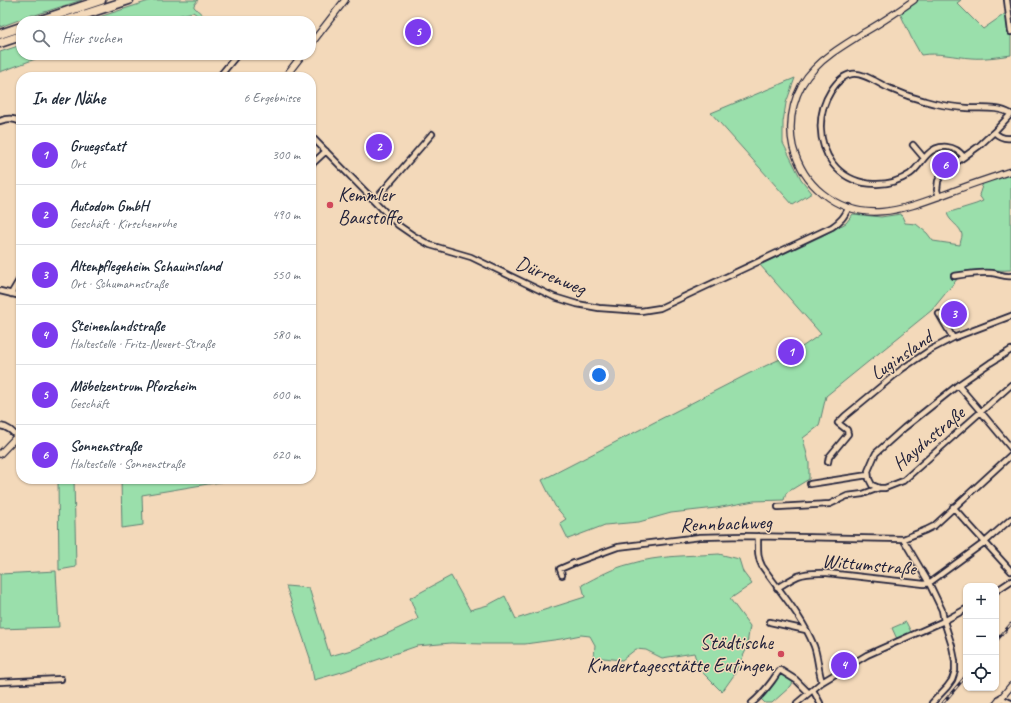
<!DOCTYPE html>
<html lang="de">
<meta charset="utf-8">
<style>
:root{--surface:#fff;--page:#f6f6f7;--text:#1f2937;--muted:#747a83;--line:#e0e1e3;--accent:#7c3aed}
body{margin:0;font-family:Caveat,sans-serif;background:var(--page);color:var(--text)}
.controls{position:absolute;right:12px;bottom:12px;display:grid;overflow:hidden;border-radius:8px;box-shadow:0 1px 3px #0004}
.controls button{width:36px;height:36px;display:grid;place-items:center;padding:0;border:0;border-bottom:1px solid var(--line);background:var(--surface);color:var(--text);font:20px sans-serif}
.you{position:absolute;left:599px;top:375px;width:14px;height:14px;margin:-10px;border:3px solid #fff;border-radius:50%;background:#1a73e8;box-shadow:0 0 0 6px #1a73e833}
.badge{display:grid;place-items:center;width:26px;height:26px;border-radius:50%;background:var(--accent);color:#fff;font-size:13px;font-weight:700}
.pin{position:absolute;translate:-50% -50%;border:2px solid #fff;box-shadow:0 1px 4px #0006}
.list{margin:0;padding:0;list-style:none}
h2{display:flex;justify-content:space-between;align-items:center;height:52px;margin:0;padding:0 16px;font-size:17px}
h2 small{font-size:13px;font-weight:400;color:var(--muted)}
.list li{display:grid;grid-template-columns:26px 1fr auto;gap:12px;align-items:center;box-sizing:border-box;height:60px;padding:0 16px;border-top:1px solid var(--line)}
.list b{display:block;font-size:15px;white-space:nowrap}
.list p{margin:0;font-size:13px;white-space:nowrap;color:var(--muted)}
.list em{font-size:13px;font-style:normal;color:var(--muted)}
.icon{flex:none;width:22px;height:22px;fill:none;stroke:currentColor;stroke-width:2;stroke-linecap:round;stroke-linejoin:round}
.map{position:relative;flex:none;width:1011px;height:703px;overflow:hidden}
.search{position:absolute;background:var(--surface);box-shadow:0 1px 3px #0004;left:16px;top:16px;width:300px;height:44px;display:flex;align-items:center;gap:10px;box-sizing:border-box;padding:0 14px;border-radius:16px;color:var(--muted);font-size:15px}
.panel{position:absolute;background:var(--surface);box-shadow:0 1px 3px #0004;left:16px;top:72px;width:300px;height:412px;border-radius:16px}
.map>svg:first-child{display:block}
</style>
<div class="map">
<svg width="1011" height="703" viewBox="0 0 1011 703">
<rect width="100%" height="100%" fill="#f3d9ba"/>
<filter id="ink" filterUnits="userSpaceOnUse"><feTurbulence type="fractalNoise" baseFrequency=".025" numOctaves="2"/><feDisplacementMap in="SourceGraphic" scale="8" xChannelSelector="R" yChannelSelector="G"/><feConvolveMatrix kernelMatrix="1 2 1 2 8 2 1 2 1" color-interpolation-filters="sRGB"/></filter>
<g filter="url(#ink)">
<path fill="#9adfab" stroke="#5e8073" d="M0 0H82L35 15H32L0 27Z
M152 0H198L194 5V7L206 18 214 21H205L193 12 156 21H87Z
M914 0H961L957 3 983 29 1009 11 1011 32V55C998 57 984 59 971 58 954 57 938 52 921 55L911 37 899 11Z
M21 45V55H46L0 72V52Z
M795 78 786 103 783 122V143L801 179 812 193 793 205 711 113Z
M1011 171V270C993 271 975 268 958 273V278L932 310 826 396 819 426 803 438 809 463V479L786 493 784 500 754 501 716 508 671 513 639 522 605 525 568 539 560 523 566 519 555 506 542 480 748 374 793 353 821 334 760 265 822 236 846 223 853 214 881 217 901 214 905 223 916 224 927 233 933 241 960 245C960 242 962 238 962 235 961 226 949 222 947 213L976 204 983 201 979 195 984 180Z
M58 479H74L76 567 59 570Z
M121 479H238L142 495 143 525 122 528Z
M719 554 739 559 743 572 752 584 730 599 750 626 746 650 734 675 722 692 699 669 694 653 662 658 646 650 636 649 622 660 594 657 595 645 590 636 581 635 561 639 525 644H483L451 643 417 646 342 672 314 680 310 658 286 586 309 588 330 656 355 649 418 619 410 598 451 576 470 610 488 605 505 596 516 619 585 597 582 585C597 577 613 568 630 564 659 555 690 556 719 554Z
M56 571 59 627 0 629V574Z
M906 622 911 632 897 639 892 628Z
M780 673 793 682 791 686 772 703H765L761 699 765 695Z"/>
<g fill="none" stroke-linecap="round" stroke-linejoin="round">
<g stroke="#22223b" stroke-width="8">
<path id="minor" d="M1007 0 1011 32
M219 77 237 55
M0 121C7 118 14 118 21 122
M994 132C999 137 1004 139 1011 138
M311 136 398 225 414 236 430 245 471 257 554 297 577 304 599 308 641 311 660 308 832 227C841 221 844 217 849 207
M913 145 924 158
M964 157C955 145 939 143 928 154 921 161 917 169 910 174 886 190 851 187 833 164 817 142 817 113 831 91 836 83 843 75 852 74 864 72 880 85 891 89 902 94 913 98 925 101 938 105 953 107 967 108 981 109 998 106 1011 114
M311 165 326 151
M939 197 937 190 938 181 943 172 979 146 994 132 1011 114
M375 200 432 134
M954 276C967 274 979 272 992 273 999 274 1005 277 1011 276
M0 291 21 296
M11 294 21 277
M939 314 953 338
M1011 350 990 363 958 385 904 428 876 453 874 457 868 471 869 479 872 485 879 488H885L903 481 1011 385
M958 385 981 412 1011 448
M0 426C10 427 14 434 21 441
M828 462 829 457 848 434 847 430 838 423 845 416 902 369 930 350 953 338 1011 316
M810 484 868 475
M778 507 830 504 847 496 863 494 879 488
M953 507 1011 571
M758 536C758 547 757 557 762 566 780 592 802 616 814 646 818 657 818 670 822 682
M903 539 929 583 942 610 944 621 952 646 955 661V671L952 680 947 687 932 703
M562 575 560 569 574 563 618 547 700 537 744 536 903 539 926 530 934 526 1011 455
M777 588C784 584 791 579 798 576 807 572 817 573 827 573L924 584 929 583 985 542 1011 519
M996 591 1011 581
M770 622 806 630
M0 682 61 679
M813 690 820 703
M1000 698 1011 703
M752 703C760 697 766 689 772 681 775 677 777 673 780 670L796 680 809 693
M797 703 822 682 867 655 944 621 966 609"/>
</g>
<g stroke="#22223b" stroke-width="8">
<path id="tertiary" d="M914 0C897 12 881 23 863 33 846 44 828 54 814 69 794 89 787 120 793 147 798 165 807 181 822 193 864 227 907 208 951 192 971 184 991 178 1011 171
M311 44 345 0
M285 77 302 55
M0 454 21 432
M997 703 1011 686"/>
</g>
<g stroke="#22223b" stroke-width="11">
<path id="motorway" d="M38 21 101 0
M65 21 129 0
M0 34 21 27
M0 43 21 36"/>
</g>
<use href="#minor" stroke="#f3d9ba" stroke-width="4.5"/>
<use href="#tertiary" stroke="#f3d9ba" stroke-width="5.5"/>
<use href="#motorway" stroke="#f3d9ba" stroke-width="8"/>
<g stroke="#22223b" stroke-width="3">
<path id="rail" d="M996 641 1011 624
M943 703 966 676"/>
</g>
<use href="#rail" stroke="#f3d9ba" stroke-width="1.5" stroke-dasharray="4.5" stroke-linecap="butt"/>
</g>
</g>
<g fill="#d1495b" stroke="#f3d9ba" stroke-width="1.5">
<circle cx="330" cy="205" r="4"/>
<circle cx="781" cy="654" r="4"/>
</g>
<g text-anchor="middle" stroke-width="3" stroke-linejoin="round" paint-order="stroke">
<g font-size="20" fill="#22223b" stroke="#f3d9ba" text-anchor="start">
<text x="338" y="201">Kemmler<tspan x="338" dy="23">Baustoffe</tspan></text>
<text x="773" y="649" text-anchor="end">Städtische<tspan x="773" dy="23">Kindertagesstätte Eutingen</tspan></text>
</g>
<g font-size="20" fill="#22223b" stroke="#f3d9ba">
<text transform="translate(551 275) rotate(22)" y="7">Dürrenweg</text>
<text transform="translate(901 355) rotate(-35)" y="7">Luginsland</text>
<text transform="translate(928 438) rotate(-40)" y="7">Haydnstraße</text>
<text transform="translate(726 523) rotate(-2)" y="7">Rennbachweg</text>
<text transform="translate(869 564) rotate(5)" y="7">Wittumstraße</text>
</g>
</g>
</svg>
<div class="controls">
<button>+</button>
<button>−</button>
<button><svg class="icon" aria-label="locate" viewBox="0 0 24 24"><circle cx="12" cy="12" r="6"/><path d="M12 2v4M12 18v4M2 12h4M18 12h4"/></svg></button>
</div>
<div class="you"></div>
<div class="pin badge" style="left:791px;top:352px">1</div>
<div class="pin badge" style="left:379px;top:147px">2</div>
<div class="pin badge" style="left:954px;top:314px">3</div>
<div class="pin badge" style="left:844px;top:665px">4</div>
<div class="pin badge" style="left:418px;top:32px">5</div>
<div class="pin badge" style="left:945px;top:165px">6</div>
<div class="search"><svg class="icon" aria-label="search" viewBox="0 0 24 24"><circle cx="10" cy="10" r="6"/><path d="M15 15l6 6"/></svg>Hier suchen</div>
<section class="panel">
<h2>In der Nähe<small>6 Ergebnisse</small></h2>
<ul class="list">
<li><span class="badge">1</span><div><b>Gruegstatt</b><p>Ort</p></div><em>300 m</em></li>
<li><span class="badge">2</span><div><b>Autodom GmbH</b><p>Geschäft · Kirschenruhe</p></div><em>490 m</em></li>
<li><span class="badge">3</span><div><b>Altenpflegeheim Schauinsland</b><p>Ort · Schumannstraße</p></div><em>550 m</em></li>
<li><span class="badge">4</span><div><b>Steinenlandstraße</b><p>Haltestelle · Fritz-Neuert-Straße</p></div><em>580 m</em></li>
<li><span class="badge">5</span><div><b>Möbelzentrum Pforzheim</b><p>Geschäft</p></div><em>600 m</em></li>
<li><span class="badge">6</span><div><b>Sonnenstraße</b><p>Haltestelle · Sonnenstraße</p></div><em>620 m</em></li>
</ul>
</section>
</div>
